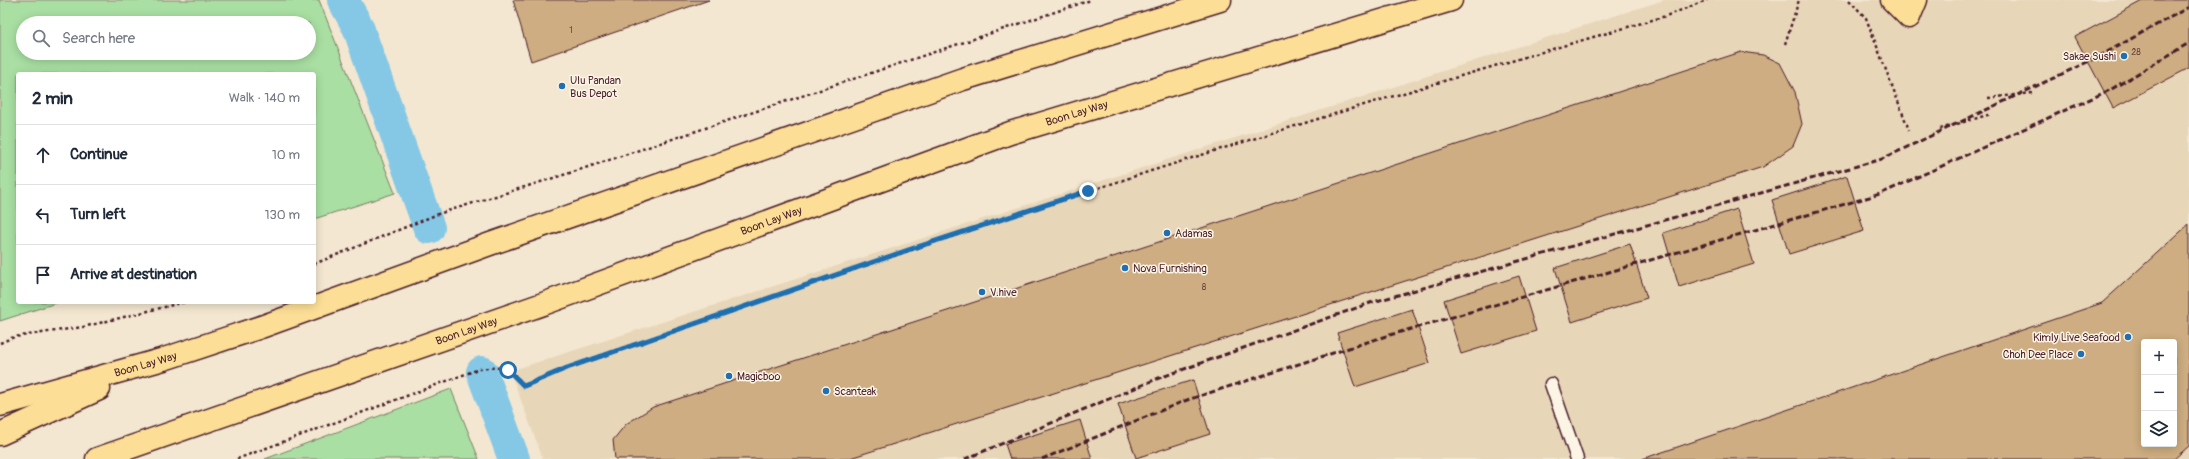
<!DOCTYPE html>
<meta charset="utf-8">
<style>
:root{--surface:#fff;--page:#f6f6f7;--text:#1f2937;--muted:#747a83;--line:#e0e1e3}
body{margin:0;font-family:Pangolin,sans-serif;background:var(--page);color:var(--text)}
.controls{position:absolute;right:12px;bottom:12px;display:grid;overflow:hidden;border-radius:4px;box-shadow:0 2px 10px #0003}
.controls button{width:36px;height:36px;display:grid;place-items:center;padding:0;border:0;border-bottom:1px solid var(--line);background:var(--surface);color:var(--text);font:20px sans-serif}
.stop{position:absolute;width:12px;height:12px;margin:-9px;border:3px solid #1f6fb2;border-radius:50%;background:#fff}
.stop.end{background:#1f6fb2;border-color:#fff;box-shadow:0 1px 4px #0008}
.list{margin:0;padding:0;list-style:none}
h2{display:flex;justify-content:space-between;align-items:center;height:52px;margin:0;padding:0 16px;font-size:17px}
h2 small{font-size:13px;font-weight:400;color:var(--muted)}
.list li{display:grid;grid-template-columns:26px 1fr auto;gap:12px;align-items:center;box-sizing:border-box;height:60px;padding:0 16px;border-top:1px solid var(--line)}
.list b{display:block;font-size:15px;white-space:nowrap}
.list em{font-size:13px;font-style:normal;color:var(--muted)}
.icon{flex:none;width:22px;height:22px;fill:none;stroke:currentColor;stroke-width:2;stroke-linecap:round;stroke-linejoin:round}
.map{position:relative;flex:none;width:2189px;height:459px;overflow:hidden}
.search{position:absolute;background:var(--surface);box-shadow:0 2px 10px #0003;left:16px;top:16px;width:300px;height:44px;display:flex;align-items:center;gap:10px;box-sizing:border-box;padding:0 14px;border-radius:22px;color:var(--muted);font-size:15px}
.panel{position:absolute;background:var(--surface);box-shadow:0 2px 10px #0003;left:16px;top:72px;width:300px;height:232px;border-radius:4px}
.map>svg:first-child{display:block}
</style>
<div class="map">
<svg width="2189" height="459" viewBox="0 0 2189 459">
<rect width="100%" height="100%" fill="#f3e7d1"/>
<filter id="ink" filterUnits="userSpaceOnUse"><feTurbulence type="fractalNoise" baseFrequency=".025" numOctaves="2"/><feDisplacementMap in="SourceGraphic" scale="8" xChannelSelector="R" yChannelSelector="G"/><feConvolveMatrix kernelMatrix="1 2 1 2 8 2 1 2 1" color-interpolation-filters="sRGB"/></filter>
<g filter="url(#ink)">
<path fill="#e8d6b9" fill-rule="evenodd" d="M1664 0H2189V459H543L510 371ZM2144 342H2174V444H2144Z"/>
<path fill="#a9dfa2" stroke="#7a7f66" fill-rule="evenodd" d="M0 0H319L395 193 314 219V74H18V302H59L0 321ZM23 23H309V53H23Z
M451 389 479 459H265Z"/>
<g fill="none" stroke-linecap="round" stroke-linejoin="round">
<path stroke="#85c8e6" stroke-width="32" d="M343 0 358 27 429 228
M482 372 514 459"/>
</g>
<path fill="#cdad81" stroke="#4a1f2b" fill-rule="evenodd" d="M513 0H709L531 61Z
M2144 0H2189V68L2113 108 2075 37Z
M1741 52 1763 55 1780 63 1795 92 1802 124 1793 146 1763 167 847 459H615L613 440 626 424 653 407Z
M1847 176 1864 231 1789 254 1772 200Z
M1737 209 1754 264 1679 287 1663 233Z
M2189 224V446L2174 459H1642L2102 303ZM2144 342H2174V444H2144Z
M1630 244 1647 298 1572 322 1555 268Z
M1519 276 1536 331 1461 354 1444 300Z
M1412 309 1430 363 1355 387 1337 333Z
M1193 380 1210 434 1136 458 1118 404Z
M1080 420 1092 459H1010L1005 444Z"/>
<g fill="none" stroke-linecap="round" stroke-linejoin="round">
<g stroke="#4a1f2b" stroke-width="15">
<path id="lane" d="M1551 384 1577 459"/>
</g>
<g stroke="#4a1f2b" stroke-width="25">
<g id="primary">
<path d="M1892 0 1909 17 1916 0"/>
<path id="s1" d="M0 405 164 359 261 327 490 244 963 79 1220 0"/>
<path d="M0 434 99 389"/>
<path id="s2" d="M97 459 543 304 1010 133 1451 0"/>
</g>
</g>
<path stroke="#4a1f2b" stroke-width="2.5" stroke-dasharray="3 3" stroke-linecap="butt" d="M1849 0 1866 18 1909 130
M1785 44 1799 0
M1988 98 2032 93
M1940 129 1991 114
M314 264 438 214 576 171 1091 0
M0 343 14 337 83 327 185 302
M237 459 479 369C503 366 508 367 524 386L567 368C741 308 914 247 1089 191 1280 129 1472 72 1666 16L1707 0"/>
<use href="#lane" stroke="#fcf5e5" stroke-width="12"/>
<use href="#primary" stroke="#fcde96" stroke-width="22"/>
<path stroke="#4a1f2b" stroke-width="3" stroke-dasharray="6 3" stroke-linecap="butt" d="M965 459 1159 378 1373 302 1882 159 2098 57 2189 7
M1042 459 1187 400 1383 337 1880 194 2110 90 2189 43"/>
</g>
</g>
<g fill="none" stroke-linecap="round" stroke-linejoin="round" filter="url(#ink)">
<path stroke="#1f6fb2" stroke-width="5" d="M508 370 524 386 567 368 908 250 1088 191"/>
</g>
<g fill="#1f6fb2" stroke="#fcf5e5" stroke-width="1.5">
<circle cx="2124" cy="56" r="4"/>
<circle cx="562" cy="86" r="4"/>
<circle cx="1167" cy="233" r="4"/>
<circle cx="1125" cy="268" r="4"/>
<circle cx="982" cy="292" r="4"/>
<circle cx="2128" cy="337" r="4"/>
<circle cx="2081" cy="354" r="4"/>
<circle cx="729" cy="376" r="4"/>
<circle cx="826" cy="391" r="4"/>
</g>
<g text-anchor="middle" stroke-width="3" stroke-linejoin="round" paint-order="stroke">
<g font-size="9" fill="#6b4240">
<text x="571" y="33">1</text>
<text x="2136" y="55">28</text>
<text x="1204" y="290">8</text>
</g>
<g font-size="11" fill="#4a1f2b" stroke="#fcf5e5" text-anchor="start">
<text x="2116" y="60" text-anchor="end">Sakae Sushi</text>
<text x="570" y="84">Ulu Pandan<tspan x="570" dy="13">Bus Depot</tspan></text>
<text x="1175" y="237">Adamas</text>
<text x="1133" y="272">Nova Furnishing</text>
<text x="990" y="296">V.hive</text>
<text x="2120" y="341" text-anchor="end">Kimly Live Seafood</text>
<text x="2073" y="358" text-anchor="end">Choh Dee Place</text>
<text x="737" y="380">Magicboo</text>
<text x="834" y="395">Scanteak</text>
</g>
<g font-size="11" fill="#4a1f2b" stroke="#fcf5e5">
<text dy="4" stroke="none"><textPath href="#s2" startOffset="1039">Boon Lay Way</textPath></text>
<text dy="4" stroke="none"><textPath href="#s2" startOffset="715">Boon Lay Way</textPath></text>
<text dy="4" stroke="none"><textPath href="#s2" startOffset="391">Boon Lay Way</textPath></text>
<text dy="4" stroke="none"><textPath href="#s1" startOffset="151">Boon Lay Way</textPath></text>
</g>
</g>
</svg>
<div class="controls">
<button>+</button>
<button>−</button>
<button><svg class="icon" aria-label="layers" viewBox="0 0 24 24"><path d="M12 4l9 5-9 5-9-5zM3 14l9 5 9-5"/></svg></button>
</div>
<div class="stop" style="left:508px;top:370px"></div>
<div class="stop end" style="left:1088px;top:191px"></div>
<div class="search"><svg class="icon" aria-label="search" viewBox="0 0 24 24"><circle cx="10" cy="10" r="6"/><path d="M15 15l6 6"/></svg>Search here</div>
<section class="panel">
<h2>2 min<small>Walk · 140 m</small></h2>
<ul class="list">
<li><svg class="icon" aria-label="ahead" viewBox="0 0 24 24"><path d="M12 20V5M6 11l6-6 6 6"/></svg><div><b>Continue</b></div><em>10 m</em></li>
<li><svg class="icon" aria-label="left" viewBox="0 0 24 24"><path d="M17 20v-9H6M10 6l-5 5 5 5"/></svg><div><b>Turn left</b></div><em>130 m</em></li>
<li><svg class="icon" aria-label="arrive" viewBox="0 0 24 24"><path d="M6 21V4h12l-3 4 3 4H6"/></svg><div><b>Arrive at destination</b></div></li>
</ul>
</section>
</div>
